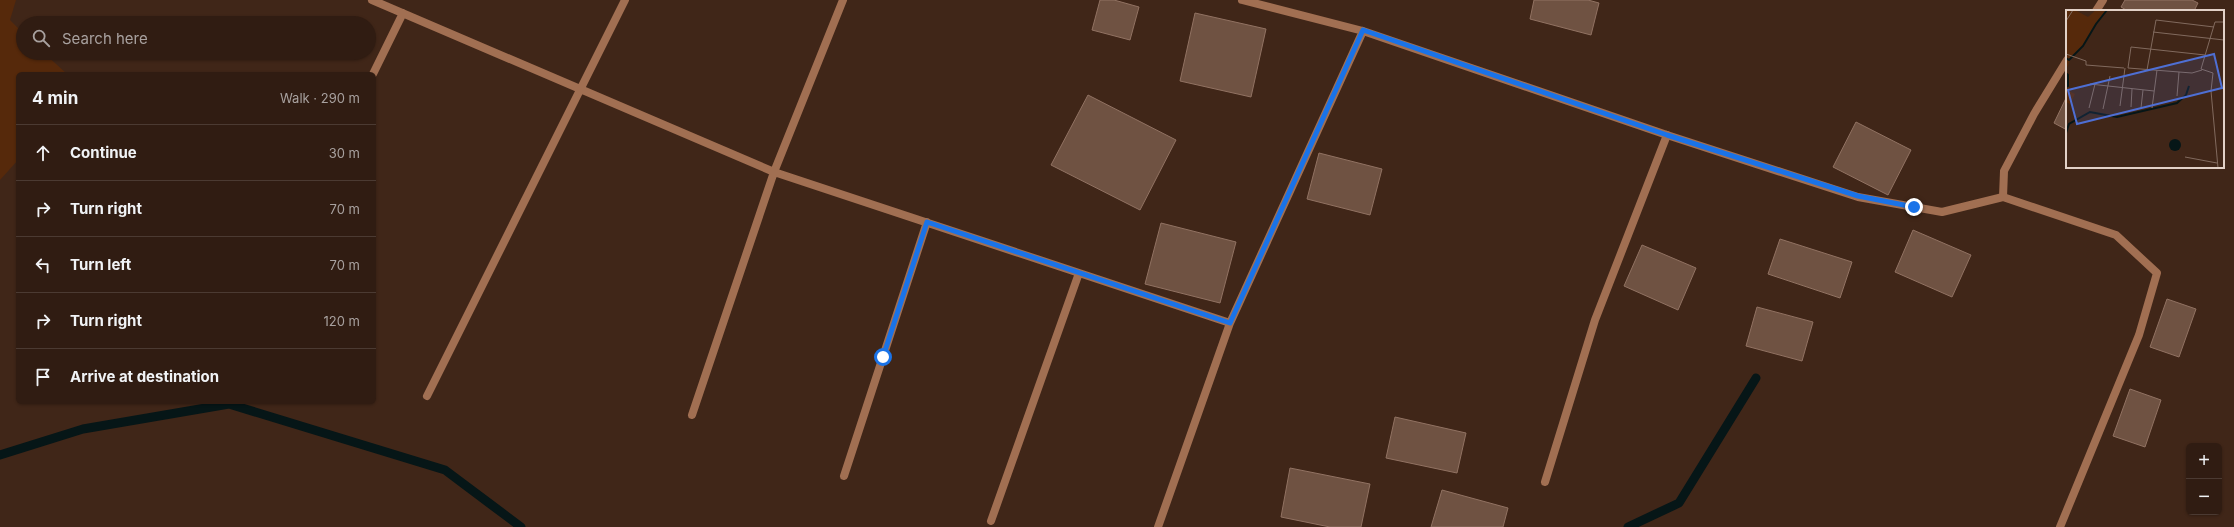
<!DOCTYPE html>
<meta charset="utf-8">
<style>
:root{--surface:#301c12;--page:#38251b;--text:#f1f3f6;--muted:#a8a19f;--line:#4b3a32}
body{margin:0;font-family:Inter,sans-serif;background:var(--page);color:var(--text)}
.controls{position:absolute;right:12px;bottom:12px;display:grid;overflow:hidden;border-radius:6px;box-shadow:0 1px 3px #0004}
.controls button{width:36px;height:36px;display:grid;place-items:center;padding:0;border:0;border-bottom:1px solid var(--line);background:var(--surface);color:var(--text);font:20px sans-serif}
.stop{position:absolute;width:12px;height:12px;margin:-9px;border:3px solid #1a73e8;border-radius:50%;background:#fff}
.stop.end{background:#1a73e8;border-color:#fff;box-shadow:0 1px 4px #0008}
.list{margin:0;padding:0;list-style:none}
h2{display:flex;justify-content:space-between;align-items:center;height:52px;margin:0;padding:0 16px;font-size:17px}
h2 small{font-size:13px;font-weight:400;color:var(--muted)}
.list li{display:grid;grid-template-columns:26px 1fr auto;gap:12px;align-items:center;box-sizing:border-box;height:56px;padding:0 16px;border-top:1px solid var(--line)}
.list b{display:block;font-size:15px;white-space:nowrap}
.list em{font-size:13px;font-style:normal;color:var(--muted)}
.icon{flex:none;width:22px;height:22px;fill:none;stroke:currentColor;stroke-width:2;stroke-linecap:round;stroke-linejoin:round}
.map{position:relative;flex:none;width:2234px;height:527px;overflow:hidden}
.search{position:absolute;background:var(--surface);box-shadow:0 1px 3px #0004;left:16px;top:16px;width:360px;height:44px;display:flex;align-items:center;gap:10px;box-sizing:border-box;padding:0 14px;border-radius:22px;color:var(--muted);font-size:15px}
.panel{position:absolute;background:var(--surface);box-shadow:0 1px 3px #0004;left:16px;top:72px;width:360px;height:332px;border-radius:6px}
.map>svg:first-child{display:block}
</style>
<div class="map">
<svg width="2234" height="527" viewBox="0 0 2234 527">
<rect width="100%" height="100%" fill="#402618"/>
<path fill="#56290b" d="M0 0H16L10 20 23 33V53H44L67 74H18V160L0 180Z"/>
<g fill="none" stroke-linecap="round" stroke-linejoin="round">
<path stroke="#061617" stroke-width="9" d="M0 455 83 429 229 404 445 470 521 527
M1628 527 1679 503 1756 378"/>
</g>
<path fill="#6f5242" stroke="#917262" d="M1100 0H1114L1139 7 1130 40 1092 30Z
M1534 0H1588L1599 3 1591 35 1530 19Z
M2125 0H2192L2198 3 2194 11H2128L2121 7Z
M1195 13 1266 29 1251 97 1180 81Z
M1088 95 1176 140 1140 210 1051 165Z
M2067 96V130L2054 123Z
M1856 122 1911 150 1888 195 1833 167Z
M1319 153 1382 169 1370 215 1307 199Z
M1161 223 1236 242 1220 303 1145 284Z
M1913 230 1971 255 1952 297 1895 272Z
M1780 239 1852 262 1840 298 1768 274Z
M1642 245 1696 268 1678 310 1624 286Z
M2167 299 2196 309 2179 357 2150 347Z
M1757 307 1813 322 1802 361 1746 346Z
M2130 389 2161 400 2145 447 2113 436Z
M1395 417 1466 433 1457 473 1386 458Z
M1290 468 1370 484 1361 527H1330L1281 517Z
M1442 490 1508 508 1503 527H1431Z"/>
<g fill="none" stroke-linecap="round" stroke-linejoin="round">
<path stroke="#a16f52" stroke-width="8" d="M1545 482 1595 320 1667 135"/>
<path stroke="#a16f52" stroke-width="8" d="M372 0 774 172 1230 323
M1242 0 1363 31 1667 135 1858 197 1942 212 2003 197
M2096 11 2103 0
M373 74 403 13
M427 396 625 0
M692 415 774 172 843 0
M844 476 927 222
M991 521 1079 273
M1158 527 1230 323 1363 31
M2060 527 2139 335 2157 273 2116 235 2003 197 2004 171 2034 114 2067 60"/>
</g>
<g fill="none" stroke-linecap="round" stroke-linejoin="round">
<path stroke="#1a73e8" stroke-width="5" d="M883 357 927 222 1230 323 1363 30 1667 135 1858 196 1914 207"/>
</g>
<g transform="translate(2066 10)">
<rect width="158" height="158" fill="#402618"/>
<path d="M0 0H9L22 7 30 0H41L30 14 17 36 5 48 0 60 4 66 3 81 9 84 4 94 0 92Z" fill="#56290b"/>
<path d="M103 135a6 6 0 1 1 12 0a6 6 0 1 1-12 0Z" fill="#061617"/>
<path fill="none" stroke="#061617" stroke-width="2" d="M0 48 3 50 17 36 30 14 41 0M0 63 2 65V76L0 77M0 123 3 114 24 102 51 107 111 93 120 85 123 76"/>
<path fill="none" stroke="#816a5e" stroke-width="1" d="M0 11 7 0M87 22 158 30M0 44 20 51V55L58 58M81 60 90 10 148 17M136 60 126 63 62 58 65 37 139 45M24 74 88 81M111 86 113 62M54 96 59 58M65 97 66 79M23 98 29 74M75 98 77 80M86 98 91 60M37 99 44 66M119 147 151 153M152 158 145 81 147 63 135 59 149 12H158"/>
<path fill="#4e6fd4" fill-opacity="0.15" stroke="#4e6fd4" stroke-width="2" d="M148 44 156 78 11 114 2 80Z"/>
<rect width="158" height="158" fill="none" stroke="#e2d1c7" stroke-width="2"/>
</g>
</svg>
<div class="controls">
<button>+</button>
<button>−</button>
</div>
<div class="stop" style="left:883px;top:357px"></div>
<div class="stop end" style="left:1914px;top:207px"></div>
<div class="search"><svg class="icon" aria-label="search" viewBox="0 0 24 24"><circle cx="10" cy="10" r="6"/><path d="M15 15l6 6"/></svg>Search here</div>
<section class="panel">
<h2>4 min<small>Walk · 290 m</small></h2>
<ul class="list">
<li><svg class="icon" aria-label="ahead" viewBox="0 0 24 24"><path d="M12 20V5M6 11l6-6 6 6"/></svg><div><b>Continue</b></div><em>30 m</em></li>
<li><svg class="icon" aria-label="right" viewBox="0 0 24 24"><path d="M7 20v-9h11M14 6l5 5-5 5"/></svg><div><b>Turn right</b></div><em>70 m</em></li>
<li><svg class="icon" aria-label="left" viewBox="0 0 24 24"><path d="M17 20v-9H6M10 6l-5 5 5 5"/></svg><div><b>Turn left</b></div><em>70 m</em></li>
<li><svg class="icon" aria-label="right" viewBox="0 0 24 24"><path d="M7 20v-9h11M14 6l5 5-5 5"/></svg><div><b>Turn right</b></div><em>120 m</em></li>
<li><svg class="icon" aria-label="arrive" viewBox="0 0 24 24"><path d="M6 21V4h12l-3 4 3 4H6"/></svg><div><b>Arrive at destination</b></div></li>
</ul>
</section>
</div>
